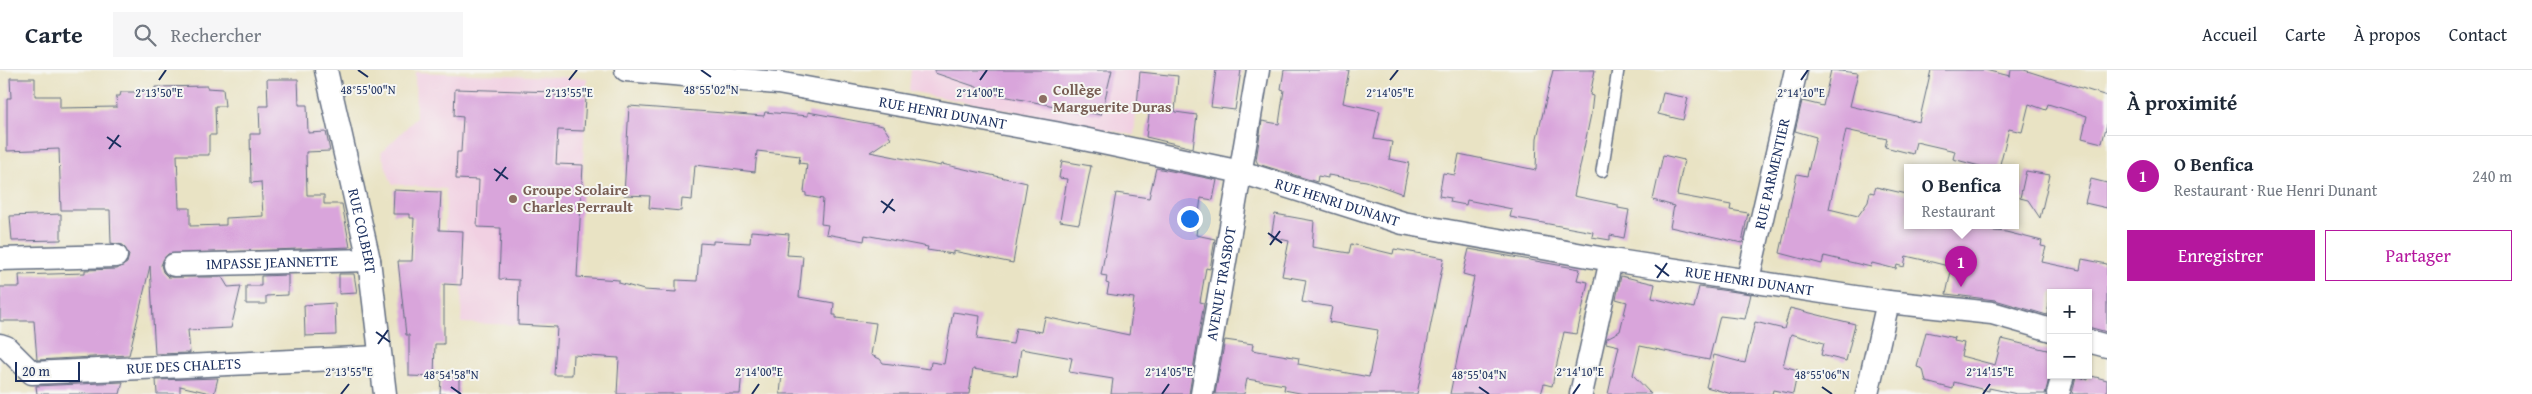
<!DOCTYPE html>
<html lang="fr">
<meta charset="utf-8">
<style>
:root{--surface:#fff;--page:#f6f6f7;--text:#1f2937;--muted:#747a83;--line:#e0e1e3;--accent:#b5179e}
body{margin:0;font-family:"Gentium Book Plus",serif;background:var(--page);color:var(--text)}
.controls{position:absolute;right:15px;bottom:15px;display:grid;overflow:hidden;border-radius:0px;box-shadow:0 1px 4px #0004}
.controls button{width:45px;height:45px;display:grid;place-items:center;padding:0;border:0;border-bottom:1px solid var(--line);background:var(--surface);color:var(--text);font:25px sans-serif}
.scale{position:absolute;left:15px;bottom:12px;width:65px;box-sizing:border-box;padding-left:5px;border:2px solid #1b2f5e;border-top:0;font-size:14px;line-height:18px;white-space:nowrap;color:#1b2f5e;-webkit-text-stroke:4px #f6f6f2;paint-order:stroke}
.you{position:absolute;left:1189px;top:148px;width:18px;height:18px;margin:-12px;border:4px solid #fff;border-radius:50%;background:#1a73e8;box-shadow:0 0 0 8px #1a73e833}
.badge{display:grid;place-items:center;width:32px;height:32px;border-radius:50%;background:var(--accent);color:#fff;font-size:16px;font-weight:700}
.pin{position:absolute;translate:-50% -41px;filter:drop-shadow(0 1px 2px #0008)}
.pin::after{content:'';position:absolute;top:26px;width:18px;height:15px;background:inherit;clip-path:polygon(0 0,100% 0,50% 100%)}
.popup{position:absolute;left:1904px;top:94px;width:115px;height:65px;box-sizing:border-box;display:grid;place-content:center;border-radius:0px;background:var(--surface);filter:drop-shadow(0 1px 4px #0005);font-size:16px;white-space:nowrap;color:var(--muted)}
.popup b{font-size:19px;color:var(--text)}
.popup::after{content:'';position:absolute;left:50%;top:100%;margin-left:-10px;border:10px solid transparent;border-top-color:var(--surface)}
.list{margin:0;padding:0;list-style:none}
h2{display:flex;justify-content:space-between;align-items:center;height:65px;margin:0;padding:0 20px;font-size:21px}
h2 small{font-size:16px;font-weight:400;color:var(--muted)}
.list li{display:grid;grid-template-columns:32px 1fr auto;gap:15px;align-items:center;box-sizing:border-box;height:80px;padding:0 20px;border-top:1px solid var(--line)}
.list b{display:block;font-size:19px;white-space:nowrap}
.list p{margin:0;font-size:16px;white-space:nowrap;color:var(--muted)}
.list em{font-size:16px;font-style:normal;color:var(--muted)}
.actions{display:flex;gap:10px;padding:15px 20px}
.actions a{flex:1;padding:11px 0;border:1px solid var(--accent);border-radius:0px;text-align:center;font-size:18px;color:var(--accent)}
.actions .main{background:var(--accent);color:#fff}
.icon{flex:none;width:28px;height:28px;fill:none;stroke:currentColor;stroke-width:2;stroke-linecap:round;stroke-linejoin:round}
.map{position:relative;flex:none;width:2107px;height:324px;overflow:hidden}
header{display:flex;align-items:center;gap:30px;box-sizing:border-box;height:70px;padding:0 25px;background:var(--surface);border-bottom:1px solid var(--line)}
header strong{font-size:24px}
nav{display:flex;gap:28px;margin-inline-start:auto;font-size:18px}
.search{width:350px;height:45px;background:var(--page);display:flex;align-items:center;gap:12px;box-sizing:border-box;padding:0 18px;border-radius:0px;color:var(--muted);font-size:19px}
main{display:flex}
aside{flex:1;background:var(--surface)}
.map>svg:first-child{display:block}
</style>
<header>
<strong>Carte</strong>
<div class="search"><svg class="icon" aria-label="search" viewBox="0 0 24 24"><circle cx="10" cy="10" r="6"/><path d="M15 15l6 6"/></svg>Rechercher</div>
<nav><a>Accueil</a><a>Carte</a><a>À propos</a><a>Contact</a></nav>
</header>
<main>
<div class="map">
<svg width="2107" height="324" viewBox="0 0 2107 324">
<rect width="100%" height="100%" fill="#f6f6f2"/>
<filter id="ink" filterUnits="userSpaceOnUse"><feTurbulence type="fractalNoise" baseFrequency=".02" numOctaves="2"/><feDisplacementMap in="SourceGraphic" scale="10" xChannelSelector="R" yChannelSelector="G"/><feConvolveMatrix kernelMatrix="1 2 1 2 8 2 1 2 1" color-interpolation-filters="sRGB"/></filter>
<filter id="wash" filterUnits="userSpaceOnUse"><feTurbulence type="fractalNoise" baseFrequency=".0096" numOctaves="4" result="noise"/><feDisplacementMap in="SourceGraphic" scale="20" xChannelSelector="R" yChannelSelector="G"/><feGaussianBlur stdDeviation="1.12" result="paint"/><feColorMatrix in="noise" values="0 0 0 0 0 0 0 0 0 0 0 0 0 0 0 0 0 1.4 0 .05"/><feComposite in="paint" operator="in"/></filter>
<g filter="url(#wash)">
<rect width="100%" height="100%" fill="#e9e3c4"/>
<path fill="#f1d0e2" d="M911 0H1140L1134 65 909 21Z
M415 2 587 8 577 213 553 256 461 253 463 162 445 161 446 119 392 114 381 83 416 48Z"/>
<g id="blocks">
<path fill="#d9a5db" d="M935 0H1112L1101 45 1003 26 935 3Z
M1216 0H1241L1235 40 1211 37Z
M1284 0H1349L1343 33 1380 41 1374 69 1392 72 1389 89 1409 93 1403 124 1366 111 1328 105V108L1318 106 1317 112 1258 94 1256 90 1262 51 1279 54 1284 20 1281 19Z
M1553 0H1595L1590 25 1593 26 1591 44 1574 126 1618 135V138L1629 140 1624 168 1610 165V170L1592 167 1593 162 1510 147 1512 139 1467 130 1466 135 1450 132 1451 128 1439 126 1443 103 1455 105 1459 84 1536 100 1537 68Z
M1831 0 1858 3 1850 36 1919 52 1931 0H1985L2010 6 2011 0H2024L2107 26V54L2102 73 2082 68 2087 46 2048 34 2046 40 2029 34 2022 62 2009 59 1999 98H1987L1953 89 1955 81 1916 72 1913 84 1885 77 1887 69 1846 60 1829 139 1858 146 1868 132 1870 122 1874 123 1876 117 1907 124V156H1962V158L2006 162 2042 171 2041 176 2046 177 2042 192 2080 200 2082 189 2107 194V262L2088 257V223H2051L2047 245 1995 230 1946 224 1952 197 1928 191 1906 186 1904 197 1897 195 1896 199 1872 193 1871 197 1824 186 1822 194 1780 183 1797 104 1807 106 1816 67 1795 61 1802 31 1823 36Z
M1140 2 1178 6 1175 42 1197 45 1193 78 1146 67 1150 37 1137 36Z
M10 8H35V26H60V38L117 37 116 26H120L121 22H155V17L207 16V18L223 19 225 36H215L216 65H209V85H177L179 138H190V156L226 155V148L263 146 261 112 251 113 250 64H260L259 36H268L267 9H298L299 35H307L308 63 326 62 330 81 306 82 307 125H324V134H342L350 177 168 184 161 195 163 202 168 207H222L228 217 241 216 231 258 188 260 190 283 155 284 150 196 129 285 37 290 34 251H0V217H20L19 205 85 203V200L117 199 127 193 129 185 123 175 111 173 110 140H61L59 79 7 81V28H11Z
M455 19 555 22V26L586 27 584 61 558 60 556 94 583 95 577 207 619 210V213L644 220 676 222V210L697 211 700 173 713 174V171L750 173 751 161 789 164 787 185 803 186 799 227 834 233 833 245H836V248L876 253 871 285 880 289 883 293 930 299 931 292 944 294 953 242 980 246 977 269 1013 274 1016 258 1042 262 1045 247 1129 265 1134 228 1107 224 1109 214 1106 213 1107 206 1101 205 1116 123 1149 128 1156 98 1217 110 1213 130 1201 128 1196 165 1215 169 1210 199 1206 198 1200 232 1204 233 1189 324H1111L1113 309 1069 302 1072 288 1021 279 1017 306 973 299 969 324H780L782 304 742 301 740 324H617L619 288 573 285 572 305H554L557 257 518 255 519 210 499 209 501 158 477 157 479 110 456 109 457 82H461L463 47 454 46Z
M1663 23 1688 28 1683 50 1658 44Z
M629 36 764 46 765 42 808 46V42L883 56 891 68 870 82 941 96 942 94 1027 113 1013 193 953 181V184L927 180 928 177 865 165 864 171 826 164 828 155 821 154 823 129 806 126V123L804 122 807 94 799 93 800 86 757 81 755 102 695 95 692 130 682 129 681 141 649 138 650 126 624 125Z
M1663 85 1684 90 1677 125 1731 135 1730 140 1748 143 1742 173 1670 157 1674 136 1653 130Z
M1062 91 1091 96 1079 154 1060 151 1067 109 1059 108Z
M2026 101 2050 105 2040 148 2028 130 2020 128Z
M2091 109 2107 113V138L2085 133Z
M394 120 441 122 439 160 463 161 461 215 444 214V274H435L434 307 409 306V265H406L398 191H412L414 148H410V144H393Z
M61 144V170L12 171 10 146Z
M1275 144 1314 151 1312 177 1349 183 1351 174 1393 184 1394 179 1444 188 1417 324H1305L1284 320 1285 315 1247 309 1244 324H1215L1225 270 1253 274 1252 280 1299 288 1298 294 1369 307 1378 260 1329 252 1332 237 1302 232 1306 210 1282 206 1289 171 1271 167Z
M1469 179 1580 199 1577 210 1588 212 1577 264 1564 262 1552 316 1544 314 1541 324H1450L1474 207 1463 204Z
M339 204H354L357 223 339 224Z
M288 205V225L266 226V234H246V216H261V206Z
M1621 206 1655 214 1652 228 1694 238 1699 217 1751 224 1745 249 1720 246 1709 290 1640 276 1633 305 1651 324H1608L1619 276 1606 273 1607 268 1620 261 1627 232 1616 229Z
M335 233 336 265 305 266 304 235Z
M1790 238 1855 254 1846 291 1821 285 1824 273 1791 264 1783 296 1798 300 1793 324 1773 320 1772 324H1732L1706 317 1714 285 1745 293 1755 252 1784 259Z
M1926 262 1955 268 1954 271 1964 273 1961 286 1995 295 2002 269 2051 281V301L2045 324H2017L1989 318V321L1954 312 1953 319 1926 312 1923 299 1917 297Z
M2088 305 2107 310V324H2072L2076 306 2088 310Z
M441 307 459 308V324H440Z
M218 308 214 324 180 316V324H157L156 310Z
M123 312 120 324H37L36 316Z"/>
</g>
</g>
<g filter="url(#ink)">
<use href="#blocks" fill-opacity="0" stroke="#636e82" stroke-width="1"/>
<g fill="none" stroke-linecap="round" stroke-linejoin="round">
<g stroke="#636e82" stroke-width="14">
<path id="lane" d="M1602 101 1618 0"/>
</g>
<g stroke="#636e82" stroke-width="25">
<g id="street">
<path id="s1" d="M326 0 369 190 385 324"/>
<path id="s2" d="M626 0 778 13 1055 63 1241 102 1403 153 1611 190 1888 232 1992 243 2051 260"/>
<path d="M0 189 116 186"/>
<path id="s3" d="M174 195 369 190"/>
<path id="s4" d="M1748 209 1796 0"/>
<path d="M2088 271 2107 276"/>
<path id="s5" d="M0 275 6 277 32 303 380 287"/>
<path id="s6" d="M1202 324 1258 0"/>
<path d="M1581 324 1611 190"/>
<path d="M1867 324 1888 232"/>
<path d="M2058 324 2063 305"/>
</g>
</g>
<use href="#lane" stroke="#fff" stroke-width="11"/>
<use href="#street" stroke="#fff" stroke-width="22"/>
</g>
</g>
<path fill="none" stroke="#1b2f5e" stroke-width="2" d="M358 0 368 7M701 0 711 7M159 10 166 0M569 10 577 0M980 10 987 0M1390 10 1398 0M1801 10 1808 0M107 67 121 77M109 79 119 65M494 99 508 109M496 111 506 97M881 131 895 141M883 143 893 129M1268 163 1282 173M1270 175 1280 161M1655 195 1669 206M1657 208 1667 193M376 262 390 272M378 274 388 260M451 317 461 324M1479 317 1489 324M1822 317 1832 324M341 324 349 314M752 324 759 314M1162 324 1169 314M1573 324 1580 314M1983 324 1990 314"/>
<g fill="#8d6e63" stroke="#f6f6f2" stroke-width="2">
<circle cx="1043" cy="29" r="5"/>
<circle cx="513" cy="129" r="5"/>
</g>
<g text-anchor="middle" stroke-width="4" stroke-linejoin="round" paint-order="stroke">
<g font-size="15" font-weight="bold" fill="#785e54" stroke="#f6f6f2" text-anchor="start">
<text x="1053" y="25">Collège<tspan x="1053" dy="17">Marguerite Duras</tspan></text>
<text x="523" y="125">Groupe Scolaire<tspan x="523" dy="17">Charles Perrault</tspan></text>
</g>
<g font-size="15" fill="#1b2f5e" stroke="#f6f6f2">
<text dy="5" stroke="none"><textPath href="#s2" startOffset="320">RUE HENRI DUNANT</textPath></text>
<text dy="5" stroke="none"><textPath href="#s4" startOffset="108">RUE PARMENTIER</textPath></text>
<text dy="5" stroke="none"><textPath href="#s2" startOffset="725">RUE HENRI DUNANT</textPath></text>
<text dy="5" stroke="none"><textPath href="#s1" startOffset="165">RUE COLBERT</textPath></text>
<text dy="5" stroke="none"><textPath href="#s3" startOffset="98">IMPASSE JEANNETTE</textPath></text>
<text dy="5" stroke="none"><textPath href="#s2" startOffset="1145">RUE HENRI DUNANT</textPath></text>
<text dy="5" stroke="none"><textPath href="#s6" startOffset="112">AVENUE TRASBOT</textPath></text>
<text dy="5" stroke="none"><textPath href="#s5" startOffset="195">RUE DES CHALETS</textPath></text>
</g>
</g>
<g font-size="12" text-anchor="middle" fill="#1b2f5e" stroke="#f6f6f2" stroke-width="4" stroke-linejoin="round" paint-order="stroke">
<text x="711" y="24">48°55'02"N</text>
<text x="368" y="24">48°55'00"N</text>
<text x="159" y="27">2°13'50"E</text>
<text x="569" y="27">2°13'55"E</text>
<text x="980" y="27">2°14'00"E</text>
<text x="1390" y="27">2°14'05"E</text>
<text x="1801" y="27">2°14'10"E</text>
<text x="349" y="306">2°13'55"E</text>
<text x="1990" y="306">2°14'15"E</text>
<text x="759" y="306">2°14'00"E</text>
<text x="1169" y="306">2°14'05"E</text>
<text x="1580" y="306">2°14'10"E</text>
<text x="451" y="309">48°54'58"N</text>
<text x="1479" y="309">48°55'04"N</text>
<text x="1822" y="309">48°55'06"N</text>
</g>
</svg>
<div class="controls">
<button>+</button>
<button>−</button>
</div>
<div class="scale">20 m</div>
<div class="you"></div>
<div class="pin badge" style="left:1961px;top:217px">1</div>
<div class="popup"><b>O Benfica</b>Restaurant</div>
</div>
<aside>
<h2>À proximité<small></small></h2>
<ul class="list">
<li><span class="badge">1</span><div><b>O Benfica</b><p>Restaurant · Rue Henri Dunant</p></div><em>240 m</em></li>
</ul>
<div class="actions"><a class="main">Enregistrer</a><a>Partager</a></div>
</aside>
</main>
